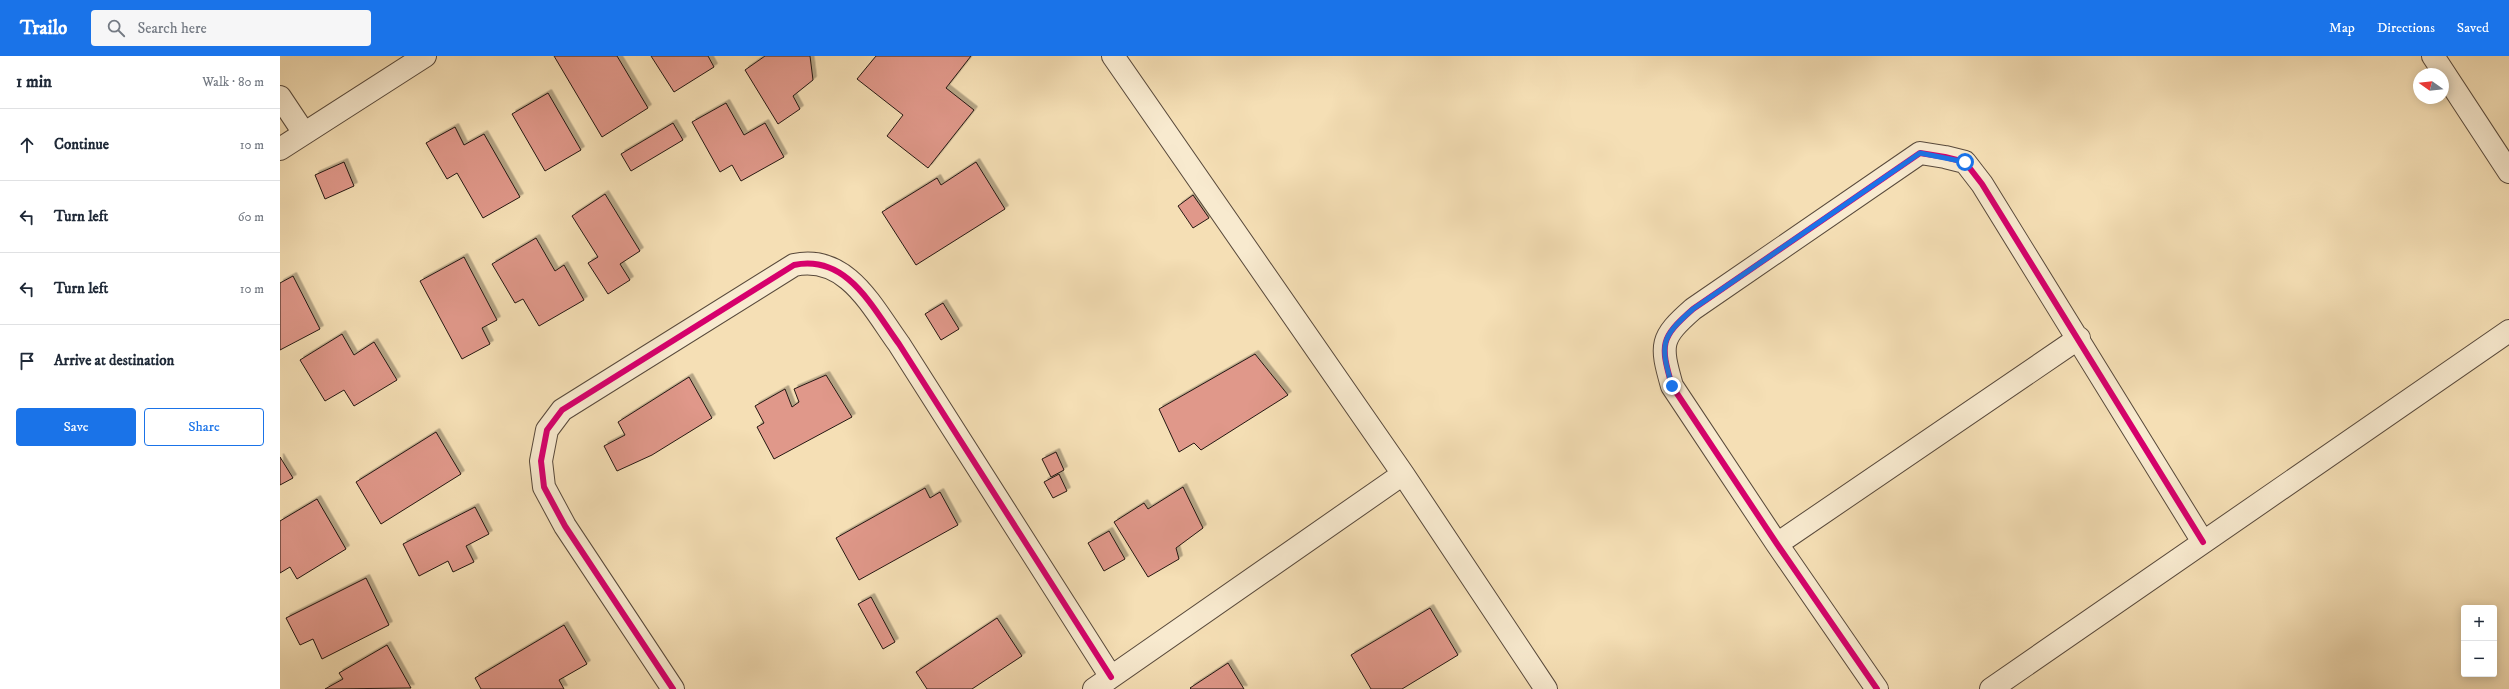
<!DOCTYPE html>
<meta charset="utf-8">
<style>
:root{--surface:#fff;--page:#f6f6f7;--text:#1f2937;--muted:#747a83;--line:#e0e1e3;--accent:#1a73e8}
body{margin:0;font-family:"IM FELL DW Pica",serif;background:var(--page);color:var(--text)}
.controls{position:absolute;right:12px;bottom:12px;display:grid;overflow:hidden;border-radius:4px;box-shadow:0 2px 10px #0003}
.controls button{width:36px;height:36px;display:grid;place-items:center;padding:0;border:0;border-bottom:1px solid var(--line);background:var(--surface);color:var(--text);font:20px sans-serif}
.compass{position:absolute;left:2133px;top:12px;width:36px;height:36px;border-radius:50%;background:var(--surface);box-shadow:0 2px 10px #0003;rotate:285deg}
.stop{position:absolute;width:12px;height:12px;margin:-9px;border:3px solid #1a73e8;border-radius:50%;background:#fff}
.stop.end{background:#1a73e8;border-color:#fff;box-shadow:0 1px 4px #0008}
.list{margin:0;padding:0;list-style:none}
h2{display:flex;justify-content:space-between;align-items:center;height:52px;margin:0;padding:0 16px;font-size:17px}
h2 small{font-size:13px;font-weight:400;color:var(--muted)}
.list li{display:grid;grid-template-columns:26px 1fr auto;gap:12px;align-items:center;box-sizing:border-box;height:72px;padding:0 16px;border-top:1px solid var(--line)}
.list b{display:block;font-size:15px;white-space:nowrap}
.list em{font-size:13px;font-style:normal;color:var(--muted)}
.actions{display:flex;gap:8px;padding:12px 16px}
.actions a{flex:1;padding:9px 0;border:1px solid var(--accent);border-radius:4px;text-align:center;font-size:14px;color:var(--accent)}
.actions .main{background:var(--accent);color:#fff}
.icon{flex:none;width:22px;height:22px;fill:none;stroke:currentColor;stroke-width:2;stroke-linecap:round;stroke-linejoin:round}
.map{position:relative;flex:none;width:2229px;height:633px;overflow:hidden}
header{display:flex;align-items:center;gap:24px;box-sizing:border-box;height:56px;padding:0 20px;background:var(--accent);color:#fff}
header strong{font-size:19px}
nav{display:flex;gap:22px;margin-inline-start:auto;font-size:14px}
.search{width:280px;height:36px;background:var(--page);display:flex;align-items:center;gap:10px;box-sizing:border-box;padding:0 14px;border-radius:4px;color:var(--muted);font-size:15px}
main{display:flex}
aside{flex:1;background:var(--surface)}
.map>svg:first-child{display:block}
</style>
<header>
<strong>Trailo</strong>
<div class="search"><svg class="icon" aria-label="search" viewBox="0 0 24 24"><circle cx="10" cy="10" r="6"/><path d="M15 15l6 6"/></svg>Search here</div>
<nav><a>Map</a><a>Directions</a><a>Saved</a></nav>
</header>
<main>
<aside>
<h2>1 min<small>Walk · 80 m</small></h2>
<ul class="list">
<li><svg class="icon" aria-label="ahead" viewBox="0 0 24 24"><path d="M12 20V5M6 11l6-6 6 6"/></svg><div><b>Continue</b></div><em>10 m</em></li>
<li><svg class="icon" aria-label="left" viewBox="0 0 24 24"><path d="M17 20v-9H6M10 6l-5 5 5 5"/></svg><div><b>Turn left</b></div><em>60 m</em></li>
<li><svg class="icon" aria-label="left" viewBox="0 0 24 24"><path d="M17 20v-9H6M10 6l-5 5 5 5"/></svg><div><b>Turn left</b></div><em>10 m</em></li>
<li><svg class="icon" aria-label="arrive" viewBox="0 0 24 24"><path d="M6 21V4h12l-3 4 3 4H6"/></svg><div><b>Arrive at destination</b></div></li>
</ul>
<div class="actions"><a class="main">Save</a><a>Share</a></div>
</aside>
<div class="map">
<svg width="2229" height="633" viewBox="0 0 2229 633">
<defs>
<filter id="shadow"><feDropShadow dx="3.5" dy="-3.5" stdDeviation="0" flood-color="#0004"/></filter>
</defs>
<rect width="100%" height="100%" fill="#f5dfb5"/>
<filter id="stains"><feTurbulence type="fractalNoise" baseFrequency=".005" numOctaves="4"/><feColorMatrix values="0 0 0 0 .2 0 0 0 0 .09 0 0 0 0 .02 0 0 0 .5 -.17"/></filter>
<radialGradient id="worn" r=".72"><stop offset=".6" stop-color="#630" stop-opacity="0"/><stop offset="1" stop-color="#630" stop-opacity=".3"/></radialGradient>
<path fill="#e0988a" stroke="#241712" filter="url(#shadow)" d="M274 0H337L368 52 322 81Z
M371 0H428L434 11 394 36Z
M485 0H530L533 24 513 40 520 53 498 68 465 14Z
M596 0H691L666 32 694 54 648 112 607 80 623 59 577 23Z
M268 37 301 94 265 115 232 58Z
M446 47 464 79 485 67 504 101 461 125 452 109 440 116 412 66Z
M393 67 403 84 351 115 341 98Z
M175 71 184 89 204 78 240 141 203 162 177 117 167 123 146 87Z
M64 106 74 130 45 143 35 119Z
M696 106 725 153 636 209 602 156 657 122 661 129Z
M325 138 360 195 340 208 350 224 328 238 308 207 318 201 292 160Z
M913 139 929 162 913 172 898 150Z
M256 182 275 215 284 209 304 244 259 270 243 243 235 247 212 208Z
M184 201 217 264 202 272 210 288 182 303 140 225Z
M13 220 40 273 0 294V227Z
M663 247 679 273 661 284 645 258Z
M62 278 74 299 94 286 117 324 74 350 64 334 45 345 20 304Z
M975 298 1008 339 921 394 914 387 899 396 879 353Z
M546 319 572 361 494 403 477 371 484 367 475 350 505 333 512 351 519 346 514 333Z
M409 321 432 362 372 399 337 415 324 390 345 379 338 366Z
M156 376 181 418 101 468 76 426Z
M776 396 784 414 771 421 762 403Z
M0 401 13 422 0 429Z
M779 418 787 435 773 442 764 426Z
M903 431 923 472 896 492 899 503 868 521 834 466 864 447 868 453Z
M645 432 650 442 660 436 678 469 579 524 556 482Z
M37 443 66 493 17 523 10 511 0 517V465Z
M195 451 209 478 186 490 194 506 173 516 168 505 139 520 123 488Z
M829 475 845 503 824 515 808 487Z
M86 522 109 569 42 603 33 583 20 589 6 562Z
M591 541 615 586 603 593 578 548Z
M1150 552 1178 599 1122 633H1091L1071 599Z
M717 562 742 600 692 633H647L636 616Z
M284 569 307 608 279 624 284 633H201L195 622Z
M107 589 131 632 45 633 63 623 59 617Z
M948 607 964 633H911L910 632Z"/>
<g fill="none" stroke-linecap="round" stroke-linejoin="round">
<g stroke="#58493b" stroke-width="24">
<path id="street" d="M833 0 1123 418 1266 633
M2153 0 2229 116
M0 41 24 77
M0 93 145 0
M1497 488 1799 282
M393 633 285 470 264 431 261 405 267 374 282 354 514 209C567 198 592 251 619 288L831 621
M814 633 1123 418
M1597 633 1497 488 1392 330C1380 288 1380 282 1413 253L1640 97 1665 101 1685 106 1702 128 1923 486
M1711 633 2229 275"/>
</g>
<use href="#street" stroke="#f8eacf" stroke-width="22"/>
<g stroke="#f8eacf" stroke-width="8">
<path id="cycleway" d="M393 633 285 470 264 431 261 405 267 374 282 354 514 209C567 198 592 251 619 288L831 621
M1597 633 1497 488 1392 330C1380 288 1380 282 1413 253L1640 97 1665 101 1685 106 1702 128 1923 486"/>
</g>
<use href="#cycleway" stroke="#d6006c" stroke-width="6"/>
</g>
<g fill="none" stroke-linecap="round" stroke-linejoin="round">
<path stroke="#1a73e8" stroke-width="5" d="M1392 330C1380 288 1380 282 1413 253L1640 97 1685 106"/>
</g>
<rect width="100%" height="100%" filter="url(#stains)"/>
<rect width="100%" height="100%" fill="url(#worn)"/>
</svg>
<div class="controls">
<button>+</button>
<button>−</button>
</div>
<svg class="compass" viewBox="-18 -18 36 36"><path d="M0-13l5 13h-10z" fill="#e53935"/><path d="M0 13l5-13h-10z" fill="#747a83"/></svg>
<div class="stop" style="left:1685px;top:106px"></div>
<div class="stop end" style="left:1392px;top:330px"></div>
</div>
</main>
